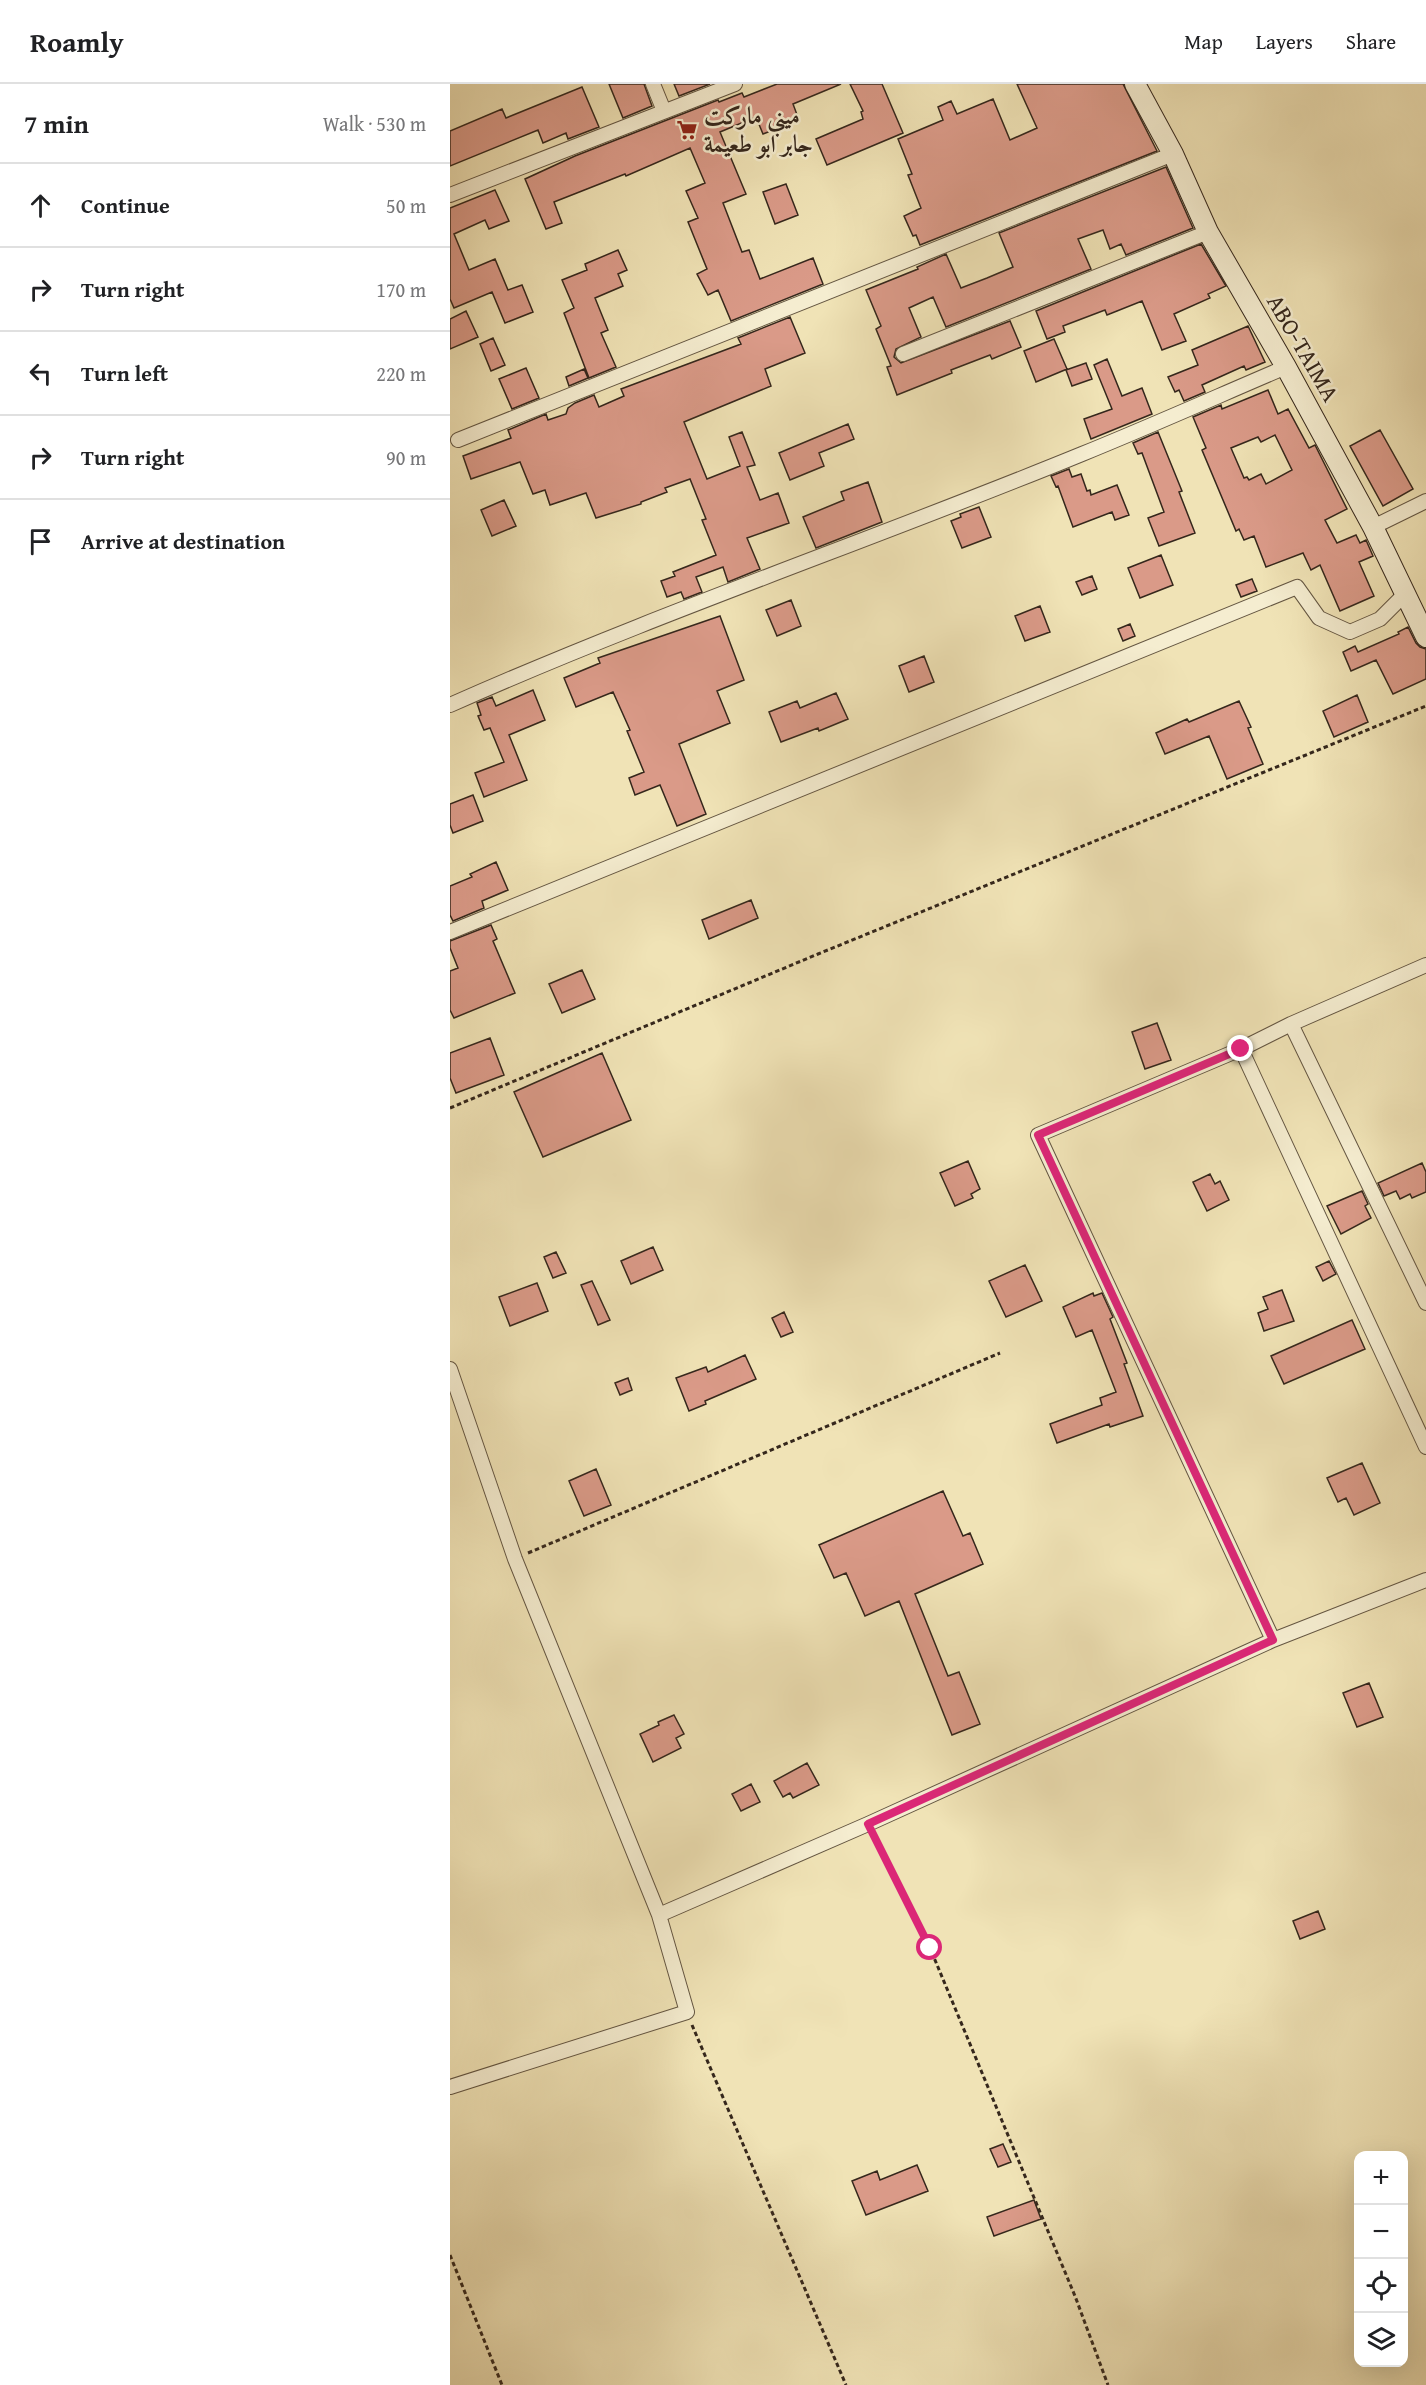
<!DOCTYPE html>
<meta charset="utf-8">
<style>
:root{--surface:#fff;--page:#f6f6f6;--text:#202124;--muted:#757577;--line:#e0e0e0}
body{margin:0;font-family:"Gentium Book Plus",Amiri,serif;background:var(--page);color:var(--text)}
.controls{position:absolute;right:18px;bottom:18px;display:grid;overflow:hidden;border-radius:12px;box-shadow:0 6px 24px #0002}
.controls button{width:54px;height:54px;display:grid;place-items:center;padding:0;border:0;border-bottom:2px solid var(--line);background:var(--surface);color:var(--text);font:30px sans-serif}
.stop{position:absolute;width:18px;height:18px;margin:-14px;border:4px solid #db2777;border-radius:50%;background:#fff}
.stop.end{background:#db2777;border-color:#fff;box-shadow:0 2px 6px #0008}
.list{margin:0;padding:0;list-style:none}
h2{display:flex;justify-content:space-between;align-items:center;height:78px;margin:0;padding:0 24px;font-size:26px}
h2 small{font-size:20px;font-weight:400;color:var(--muted)}
.list li{display:grid;grid-template-columns:39px 1fr auto;gap:18px;align-items:center;box-sizing:border-box;height:84px;padding:0 24px;border-top:2px solid var(--line)}
.list b{display:block;font-size:22px;white-space:nowrap}
.list em{font-size:20px;font-style:normal;color:var(--muted)}
.icon{flex:none;width:33px;height:33px;fill:none;stroke:currentColor;stroke-width:2;stroke-linecap:round;stroke-linejoin:round}
.map{position:relative;flex:none;width:976px;height:2301px;overflow:hidden}
header{display:flex;align-items:center;gap:36px;box-sizing:border-box;height:84px;padding:0 30px;background:var(--surface);border-bottom:2px solid var(--line)}
header strong{font-size:28px}
nav{display:flex;gap:33px;margin-inline-start:auto;font-size:21px}
main{display:flex}
aside{flex:1;background:var(--surface)}
.map>svg:first-child{display:block}
</style>
<header>
<strong>Roamly</strong>
<nav><a>Map</a><a>Layers</a><a>Share</a></nav>
</header>
<main>
<aside>
<h2>7 min<small>Walk · 530 m</small></h2>
<ul class="list">
<li><svg class="icon" aria-label="ahead" viewBox="0 0 24 24"><path d="M12 20V5M6 11l6-6 6 6"/></svg><div><b>Continue</b></div><em>50 m</em></li>
<li><svg class="icon" aria-label="right" viewBox="0 0 24 24"><path d="M7 20v-9h11M14 6l5 5-5 5"/></svg><div><b>Turn right</b></div><em>170 m</em></li>
<li><svg class="icon" aria-label="left" viewBox="0 0 24 24"><path d="M17 20v-9H6M10 6l-5 5 5 5"/></svg><div><b>Turn left</b></div><em>220 m</em></li>
<li><svg class="icon" aria-label="right" viewBox="0 0 24 24"><path d="M7 20v-9h11M14 6l5 5-5 5"/></svg><div><b>Turn right</b></div><em>90 m</em></li>
<li><svg class="icon" aria-label="arrive" viewBox="0 0 24 24"><path d="M6 21V4h12l-3 4 3 4H6"/></svg><div><b>Arrive at destination</b></div></li>
</ul>
</aside>
<div class="map">
<svg width="976" height="2301" viewBox="0 0 976 2301">
<rect width="100%" height="100%" fill="#f0e3b6"/>
<filter id="stains"><feTurbulence type="fractalNoise" baseFrequency=".00333" numOctaves="4"/><feColorMatrix values="0 0 0 0 .2 0 0 0 0 .09 0 0 0 0 .02 0 0 0 .5 -.17"/></filter>
<radialGradient id="worn" r=".72"><stop offset=".6" stop-color="#630" stop-opacity="0"/><stop offset="1" stop-color="#630" stop-opacity=".3"/></radialGradient>
<path fill="#da9a88" stroke="#35271c" stroke-width="1.5" fill-rule="evenodd" d="M159 0H194L202 22 173 34Z
M224 0H260L229 12Z
M327 0H391L343 20 349 36 313 50 306 33 270 48 296 110 273 119 292 168 299 166 310 195 363 174 373 200 281 237 268 206 258 211 247 190 257 185 238 138 248 134 236 107 255 99 240 64 176 92 175 90 104 118 112 139 96 145 75 95 125 72 268 16 269 18 292 9 294 13Z
M400 0H432L453 49 377 81 366 55 413 35 411 28 413 27Z
M567 0H673L707 67 470 161 466 151 463 152 454 132 471 124 458 91 462 90 448 55 493 36 488 23 501 17 507 30 543 15 560 56 587 44Z
M132 3 149 43 118 55 116 49 93 59 88 46 0 82V47L52 25 56 34Z
M716 83 743 144 676 171 671 160 660 165 653 146 628 155 641 185 496 243 483 213 459 224 471 253 446 265 444 273 451 279 560 237 571 263 542 275 540 271 501 286 502 289 447 311 437 283 441 282 426 245 431 242 416 206 468 185 467 183 496 170 511 204 537 194 563 183 549 149Z
M336 100 348 131 325 140 313 108Z
M45 106 59 137 39 145 35 136 4 150 19 186 45 175 58 206 72 201 83 228 55 239 42 208 4 224 0 215V124Z
M751 160 776 202 758 210 760 214 724 230 736 257 712 266 692 217 657 231 655 226 613 242 615 248 597 255 586 227Z
M168 166 177 186 168 190 173 202 145 214 158 246 151 249 166 283 139 294 114 229 124 224 112 196 137 186 135 180Z
M16 227 28 253 0 265V235Z
M340 233 355 269 315 285 321 302 234 338 257 395 290 382 279 353 292 348 305 381 297 383 310 416 328 409 339 439 297 454 310 485 278 498 273 483 246 493 252 508 234 515 231 508 217 513 211 497 225 492 223 488 266 471 252 436 256 435 240 395 215 404 217 408 191 418V420L146 434 136 409 100 421 95 406 83 410 70 378 21 395 13 372 61 354 58 346 96 330 98 336 116 330 118 324 125 319 144 311 149 323 174 312 171 305 291 260 288 254Z
M798 242 815 278 796 286 794 282 752 301 755 308 734 317 729 306 725 308 718 293 748 281 742 266Z
M43 254 55 281 41 287 30 260Z
M604 255 617 285 586 298 574 267Z
M657 275 672 312 692 304 702 330 641 355 634 335 662 325 644 281Z
M636 279 642 295 622 302 616 286Z
M76 284 89 314 62 325 49 295Z
M134 285 138 294 119 302 116 293Z
M818 306 828 330 838 325 859 364 865 361 897 425 875 436 887 459 906 451 910 459 916 456 923 472 909 478 924 512 890 527 870 481 861 486 853 469 816 483 804 452 794 456 789 445 786 447 752 366 756 364 743 333 771 321 772 325ZM825 351 842 386 816 400 811 390 799 396 797 393 794 394 781 364 808 353 811 358Z
M398 340 404 355 369 369 374 382 340 396 329 369Z
M930 346 963 405 933 422 900 362Z
M708 348 732 407 729 408 745 449 709 462 698 434 714 428 692 369 688 370 683 359Z
M619 385 622 393 631 390 637 407 640 406 641 411 667 401 679 431 665 436 662 428 623 443 608 402 606 403 601 392Z
M418 398 432 438 366 464 353 433 394 416 391 408Z
M54 416 66 442 42 452 31 426Z
M529 423 541 453 512 464 501 437 511 433 510 430Z
M711 471 723 501 690 514 678 484Z
M642 492 647 505 632 511 626 498Z
M802 495 807 507 791 513 786 501Z
M341 516 351 542 327 552 316 526Z
M590 522 600 548 575 557 565 532Z
M270 532 294 596 267 607 280 639 229 660 256 730 227 742 210 701 185 711 179 694 194 688 177 647 180 646 163 608 126 623 114 594 150 579 148 574Z
M680 540 685 552 673 557 668 545Z
M958 543 966 559 970 563 976 565V595L943 610 926 576 901 587 893 568 905 562 908 568 949 550 948 548Z
M474 572 484 598 459 608 449 582Z
M83 606 95 636 59 651 77 696 34 713 25 689 54 678 40 644 34 646 28 632 31 631 27 619 42 613 46 622Z
M386 609 398 635 369 647 368 644 331 658 319 628 347 617 350 624Z
M907 611 918 638 884 653 873 627Z
M789 617 801 643 798 644 813 680 777 695 759 652 715 670 706 649 737 635 739 638Z
M23 711 33 737 3 749 0 741V720Z
M46 778 58 806 32 817 34 824 3 837 0 831V802L22 793 20 790Z
M301 816 308 834 259 855 252 836Z
M41 841 47 855 43 857 65 909 4 934 0 926V887L8 884 0 864V857Z
M132 886 145 915 112 929 99 900Z
M707 939 721 976 695 985 682 948Z
M40 954 54 991 6 1009 0 994V969Z
M152 969 181 1036 93 1073 64 1008Z
M518 1077 530 1105 521 1110 523 1114 505 1122 490 1089Z
M972 1079 976 1088V1108L962 1114 960 1110 950 1115 946 1107 934 1112 928 1099Z
M760 1090 765 1100 770 1097 779 1116 757 1127 743 1098Z
M912 1107 918 1120 915 1122 921 1134 891 1150 877 1122Z
M203 1163 213 1186 181 1200 171 1177Z
M106 1168 116 1189 103 1194 94 1173Z
M879 1177 886 1190 873 1197 866 1183Z
M575 1181 592 1217 556 1233 539 1197Z
M142 1197 160 1236 148 1241 131 1201Z
M87 1199 98 1227 60 1242 49 1213Z
M832 1206 844 1237 814 1247 808 1229 818 1225 813 1213Z
M643 1209 644 1212 652 1209 663 1233 660 1235 677 1279 674 1280 693 1332 660 1343 659 1340 607 1359 600 1340 652 1321 650 1314 666 1308 642 1246 626 1253 613 1223Z
M334 1228 343 1248 331 1253 322 1234Z
M902 1236 915 1265 834 1300 821 1272Z
M295 1271 306 1295 255 1317 256 1320 239 1327 226 1294 256 1283 258 1288Z
M178 1294 182 1306 170 1311 165 1299Z
M912 1379 930 1419 904 1431 896 1414 888 1418 877 1394Z
M146 1385 161 1421 134 1432 119 1397Z
M493 1407 513 1452 520 1449 533 1480 465 1510 498 1592 509 1588 530 1640 502 1651 449 1517 415 1532 396 1489 384 1494 369 1461Z
M919 1599 933 1633 907 1643 893 1609Z
M224 1631 234 1650 226 1654 231 1664 203 1678 190 1650 209 1641 208 1638Z
M357 1679 369 1701 343 1714 340 1709 333 1713 324 1697Z
M301 1700 310 1718 291 1727 282 1710Z
M868 1827 875 1845 850 1855 843 1837Z
M553 2060 561 2078 548 2083 540 2065Z
M467 2081 478 2107 416 2131 402 2097 427 2087 430 2096Z
M584 2116 591 2135 544 2152 537 2133Z"/>
<g fill="none" stroke-linecap="round" stroke-linejoin="round">
<g stroke="#645642" stroke-width="16">
<path id="street" d="M203 0 214 27
M0 111 285 0
M453 270 758 148
M8 356 723 70
M923 443 976 417
M0 621C207 529 422 456 632 370 701 342 768 312 836 283
M0 848 847 503 869 534 900 548 930 535 955 510
M841 940 976 1219
M791 965 976 1363
M0 1285 65 1475 209 1831
M823 1556 588 1051 791 965 841 940 976 881
M0 2003 237 1928 209 1831 418 1740 823 1556 976 1496"/>
</g>
<g stroke="#35271c" stroke-width="22">
<path id="secondary" d="M685 0 723 70 758 148 836 283 923 443 976 553"/>
</g>
<path stroke="#35271c" stroke-width="3" stroke-dasharray="4.5 3" stroke-linecap="butt" d="M0 1024 368 870 976 622
M78 1469 550 1269
M425 1754 480 1864 625 2212 658 2301
M242 1941 396 2301
M0 2171 52 2301"/>
<use href="#street" stroke="#f5edd0" stroke-width="14"/>
<use href="#secondary" stroke="#f5edd0" stroke-width="20"/>
</g>
<g fill="none" stroke-linecap="round" stroke-linejoin="round">
<path stroke="#db2777" stroke-width="8" d="M480 1864 418 1740 823 1556 588 1051 791 965"/>
</g>
<defs>
<g id="supermarket-bare" transform="scale(1.62)"><path d="M-6-5.5h2.5l.6 2H6L4.5 2H-2.5L-4.4-4H-6ZM-1.5 3.2a1.3 1.3 0 1 0 .1 0ZM3 3.2a1.3 1.3 0 1 0 .1 0Z" fill="#8f2418" stroke="#f5edd0" stroke-width="2.5" paint-order="stroke"/></g>
</defs>
<g fill-rule="evenodd">
<use href="#supermarket-bare" x="237" y="46"/>
</g>
<g text-anchor="middle" stroke-width="5" stroke-linejoin="round" paint-order="stroke">
<g font-size="24" font-weight="bold" fill="#35271c" stroke="#f5edd0" text-anchor="start">
<text x="254" y="40">ميني ماركت<tspan x="254" dy="28">جابر ابو طعيمة</tspan></text>
</g>
<g font-size="24" fill="#35271c" stroke="#f5edd0">
<text transform="translate(853 264) rotate(60)" y="8">ABO-TAIMA</text>
</g>
</g>
<rect width="100%" height="100%" filter="url(#stains)"/>
<rect width="100%" height="100%" fill="url(#worn)"/>
</svg>
<div class="controls">
<button>+</button>
<button>−</button>
<button><svg class="icon" aria-label="locate" viewBox="0 0 24 24"><circle cx="12" cy="12" r="6"/><path d="M12 2v4M12 18v4M2 12h4M18 12h4"/></svg></button>
<button><svg class="icon" aria-label="layers" viewBox="0 0 24 24"><path d="M12 4l9 5-9 5-9-5zM3 14l9 5 9-5"/></svg></button>
</div>
<div class="stop" style="left:480px;top:1864px"></div>
<div class="stop end" style="left:791px;top:965px"></div>
</div>
</main>
